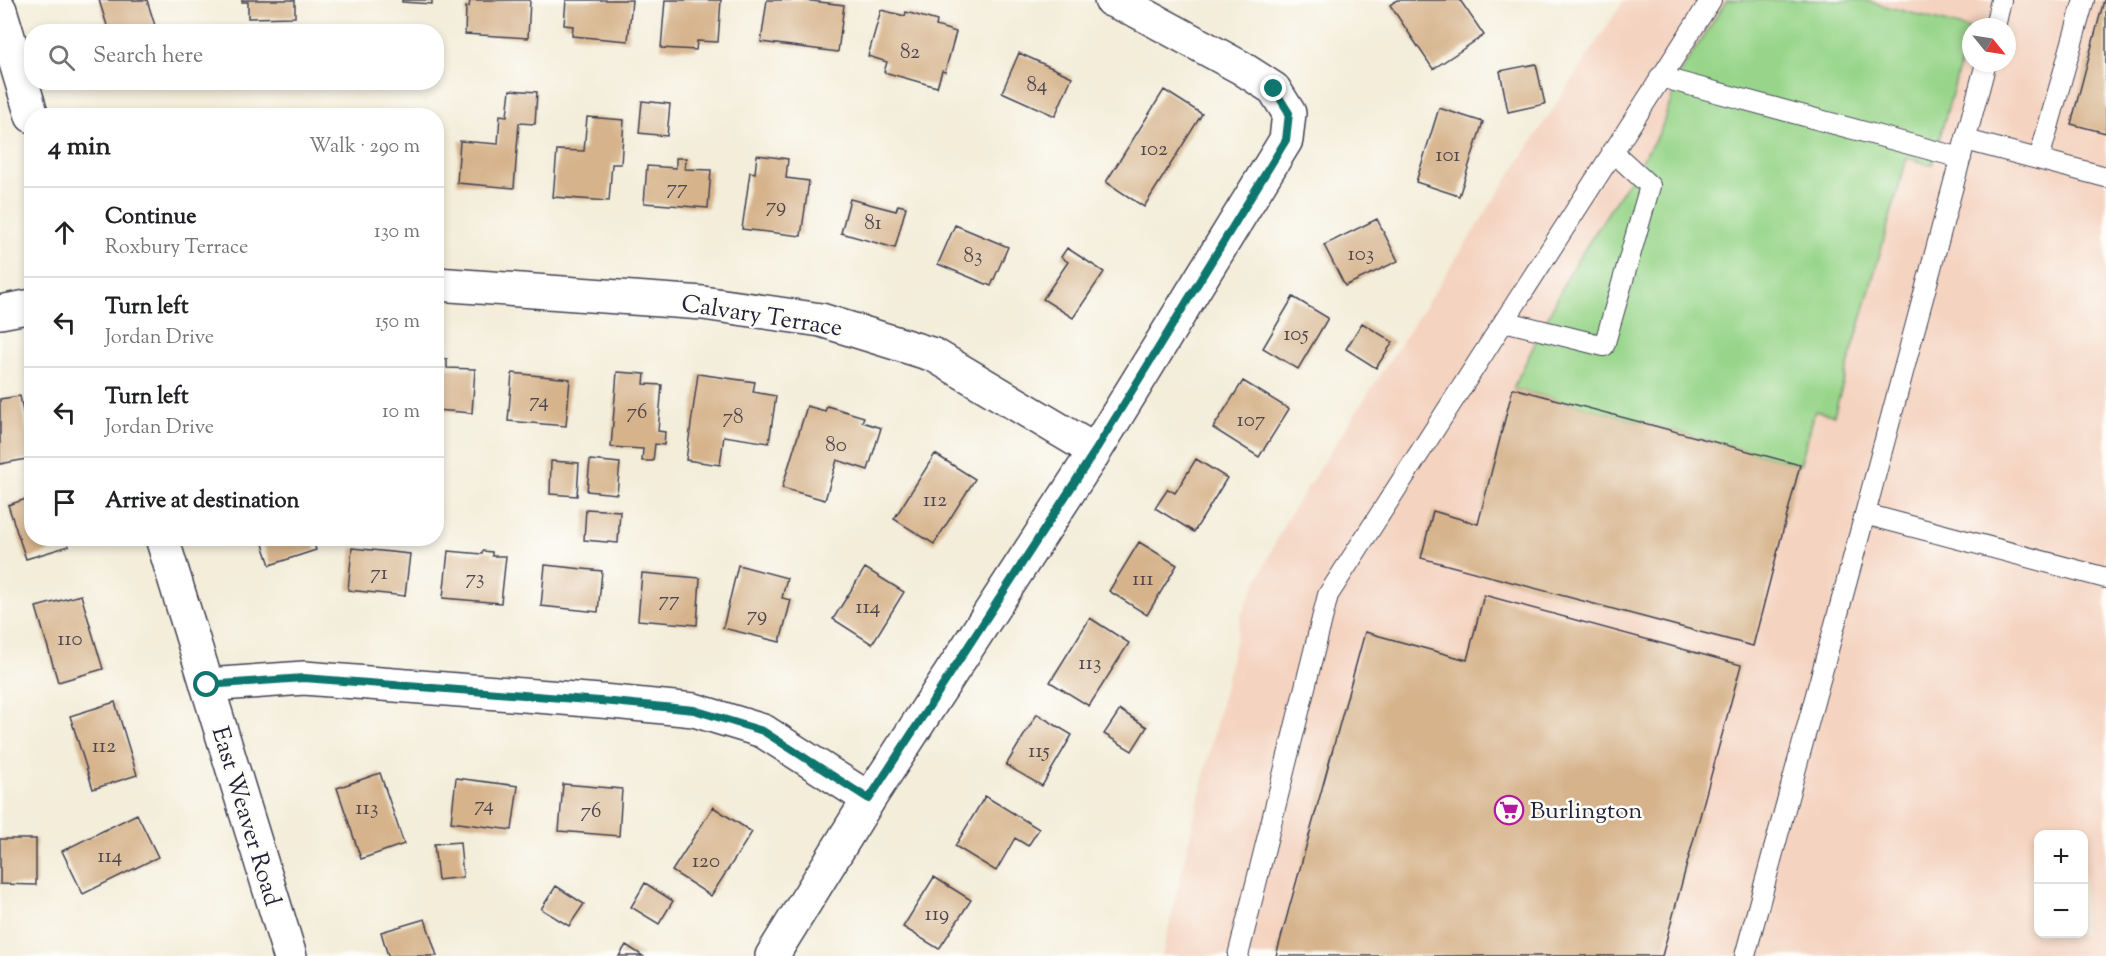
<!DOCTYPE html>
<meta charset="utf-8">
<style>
:root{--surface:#fff;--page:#f6f6f6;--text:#202124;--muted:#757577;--line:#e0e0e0}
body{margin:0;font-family:"Sorts Mill Goudy",serif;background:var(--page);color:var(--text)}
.controls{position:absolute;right:18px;bottom:18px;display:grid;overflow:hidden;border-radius:12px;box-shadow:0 3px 9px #0003}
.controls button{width:54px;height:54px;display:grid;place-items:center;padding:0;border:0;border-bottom:2px solid var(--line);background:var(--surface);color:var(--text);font:30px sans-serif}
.compass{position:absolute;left:1962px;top:18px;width:54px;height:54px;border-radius:50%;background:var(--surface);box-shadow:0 3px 9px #0003;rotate:120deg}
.stop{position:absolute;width:18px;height:18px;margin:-14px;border:4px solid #0f766e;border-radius:50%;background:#fff}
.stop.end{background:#0f766e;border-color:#fff;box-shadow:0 2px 6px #0008}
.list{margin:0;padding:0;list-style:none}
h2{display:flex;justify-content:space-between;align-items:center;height:78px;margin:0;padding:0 24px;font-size:26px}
h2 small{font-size:20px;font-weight:400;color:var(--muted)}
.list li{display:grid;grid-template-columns:39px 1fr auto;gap:18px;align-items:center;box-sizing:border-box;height:90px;padding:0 24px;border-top:2px solid var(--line)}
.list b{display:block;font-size:22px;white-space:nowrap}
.list p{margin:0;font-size:20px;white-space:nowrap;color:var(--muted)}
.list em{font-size:20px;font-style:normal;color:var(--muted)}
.icon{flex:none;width:33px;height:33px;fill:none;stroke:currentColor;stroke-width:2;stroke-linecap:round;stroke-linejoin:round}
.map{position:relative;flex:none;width:2106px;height:956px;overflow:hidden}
.search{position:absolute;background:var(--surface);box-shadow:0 3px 9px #0003;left:24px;top:24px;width:420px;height:66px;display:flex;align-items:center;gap:15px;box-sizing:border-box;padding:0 21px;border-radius:24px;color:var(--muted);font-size:22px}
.panel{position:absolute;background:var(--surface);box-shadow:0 3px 9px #0003;left:24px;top:108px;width:420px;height:438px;border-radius:24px}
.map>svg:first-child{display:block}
</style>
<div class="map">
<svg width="2106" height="956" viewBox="0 0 2106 956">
<rect width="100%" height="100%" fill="#fdfcf7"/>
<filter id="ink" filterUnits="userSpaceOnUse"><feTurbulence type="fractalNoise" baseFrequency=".0167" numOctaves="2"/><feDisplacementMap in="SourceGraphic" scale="12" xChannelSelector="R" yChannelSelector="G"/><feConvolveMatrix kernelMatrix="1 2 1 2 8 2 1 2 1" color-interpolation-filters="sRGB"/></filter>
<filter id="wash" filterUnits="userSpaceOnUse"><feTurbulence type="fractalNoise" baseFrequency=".008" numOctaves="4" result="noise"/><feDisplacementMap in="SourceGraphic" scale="24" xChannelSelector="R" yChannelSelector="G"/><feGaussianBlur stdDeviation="1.35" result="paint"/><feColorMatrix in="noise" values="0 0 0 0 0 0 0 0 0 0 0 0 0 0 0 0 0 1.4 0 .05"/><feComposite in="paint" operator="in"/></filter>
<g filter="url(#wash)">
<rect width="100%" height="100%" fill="#f3edd9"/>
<path fill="#f4d3c0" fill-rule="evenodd" d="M1624 0H2106V956H1162L1242 613 1286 520ZM1971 27H2007V63H1971ZM2038 834H2084V934H2038Z"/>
<path fill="#98d58a" stroke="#5d7c62" stroke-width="1.5" d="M1727 0H1863L1970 29 1932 165 1907 158 1834 415 1815 411 1800 465 1513 388 1571 270 1660 132 1681 71Z"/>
<g id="blocks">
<path fill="#d6b38b" d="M99 0H147L157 32H109Z
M242 0H295V17L248 18V2H242Z
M402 0H432V4L402 2Z
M470 0H530L528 38 465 34 466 7H469Z
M566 0H632L628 41 572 36 573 26 564 25Z
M665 0H721L718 42 697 41 696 50 661 48Z
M767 0H803L844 5 838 52 761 42Z
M1397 0H1460L1484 35 1433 69 1390 5Z
M2104 0H2106V133L2071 124Z
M881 10 905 16 906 12 937 21 936 26 956 32 945 72 942 71 937 87 884 72 887 62 868 56Z
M1019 53 1072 77 1055 116 1002 92Z
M1536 64 1545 104 1508 112 1500 71Z
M510 90 537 92 535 124 519 123 514 188 457 183 460 141 498 144 500 115 507 116Z
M1164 90 1202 114 1144 207 1106 182Z
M642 101 670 104 667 136 639 133Z
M1439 108 1483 122 1459 196 1416 182Z
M587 117 624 120 621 164H612L609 201 553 197 557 150 584 151Z
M757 155 788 159 786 178 809 181 801 236 742 229 750 172 755 173Z
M676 158H686L685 169 711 170 708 208 644 203 647 166 676 168Z
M850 199 896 211 898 205 906 207 895 248 841 233Z
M1377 219 1398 261 1345 286 1324 245Z
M955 225 1008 247 991 286 938 264Z
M1067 248 1104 272 1073 318 1043 299 1068 262 1061 257Z
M1293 297 1328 318 1298 369 1263 348Z
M1362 323 1393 342 1376 368 1346 349Z
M436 358 447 359V368L475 369 472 413 436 410Z
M617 372 645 374 644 384 662 385 658 431 665 432 664 445 655 444 653 461H642L643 449 611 447Z
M512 373 570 379 566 426 508 421Z
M698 374 755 382 753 392 776 396 769 443 724 436 720 465 686 460Z
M1243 381 1289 409 1259 457 1213 428Z
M1513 388 1800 465 1753 646 1421 558 1433 511 1478 524Z
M20 396 32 458 0 464V399Z
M807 406 825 411 827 406 864 417 862 422 881 428 868 470 837 460 825 500 782 488Z
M935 454 975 479 934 544 894 519Z
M1196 459 1227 478 1194 532 1155 508 1168 489 1175 493Z
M590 460 620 463 617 494 587 491Z
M551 461 579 463 577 496 550 494Z
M32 497V538H66L69 546 26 559 8 505Z
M586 509 620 511 618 543 584 540Z
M261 538H312L316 550 270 565Z
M1139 542 1177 565 1147 615 1109 591Z
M352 548 410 554 405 596 348 590Z
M448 551 482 554 483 551 492 552V556H506L501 603 443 598Z
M545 565 602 571 598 612 541 606Z
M738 565 787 578 782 598 791 600 780 642 723 628Z
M865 568 904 592 872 644 833 619Z
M642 573 700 578 697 625 638 620Z
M81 595 103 669 58 682 36 607Z
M1484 595 1741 665 1662 956H1276L1365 632 1467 660Z
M1090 618 1129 643 1089 706 1050 682Z
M115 702 137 775 93 789 70 716Z
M1120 710 1147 727 1132 751 1104 734Z
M1037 714 1072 735 1042 786 1006 765Z
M380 773 404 844 361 859 337 788Z
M456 778 518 786 512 830 451 822Z
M563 784 622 789 619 836 559 831Z
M985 796 1039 829 1028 846 1015 838 996 871 955 846Z
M713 807 752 832 711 896 672 871Z
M137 814 158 857 83 894 62 851Z
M0 839H36V885L0 884Z
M460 842 463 877 438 880 434 844Z
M934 877 971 900 939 949 903 927Z
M645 883 673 901 659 924 631 907Z
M556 886 584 904 569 926 541 909Z
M425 919 437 956H388L381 932Z
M626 945 643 956H619Z"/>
</g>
</g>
<g filter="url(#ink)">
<use href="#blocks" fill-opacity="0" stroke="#414053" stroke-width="1.5"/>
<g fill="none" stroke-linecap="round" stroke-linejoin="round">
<g stroke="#414053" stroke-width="22">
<path id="service" d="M1995 27 2001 0
M1660 77 1961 158
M1966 140 2106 177
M2039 159 2084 0
M1504 321 1604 346 1650 186 1612 151
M1865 514 1986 63
M1238 956 1328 595 1711 0
M1745 956 1865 514 2106 578"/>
</g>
<g stroke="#414053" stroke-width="36">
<path id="minor" d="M436 284 703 303 821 320 934 355 1095 451
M0 312 32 306
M207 685 304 678 613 702 694 710 763 731 869 799
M772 956 869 799 1095 451 1286 140 1289 113 1274 89 1240 67 1137 11 1111 0"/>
</g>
<g stroke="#414053" stroke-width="36">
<path id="tertiary" d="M0 10 32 116
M162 538 290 956"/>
</g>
<use href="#service" stroke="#fff" stroke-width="20"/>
<use href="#minor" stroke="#fff" stroke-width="33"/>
<use href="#tertiary" stroke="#fff" stroke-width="33"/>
</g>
</g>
<g fill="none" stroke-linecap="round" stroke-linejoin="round" filter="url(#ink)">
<path stroke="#0f766e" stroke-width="8" d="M207 685 304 678 613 702 694 710 763 731 869 799 1095 451 1286 140 1289 113 1274 89"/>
</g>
<defs>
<g id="supermarket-ring" transform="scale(1.5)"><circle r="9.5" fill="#fdfcf7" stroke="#b5179e" stroke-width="1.5"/><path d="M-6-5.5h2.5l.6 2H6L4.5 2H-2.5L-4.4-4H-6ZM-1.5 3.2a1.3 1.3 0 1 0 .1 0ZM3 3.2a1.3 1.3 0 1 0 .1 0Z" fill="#b5179e"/></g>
</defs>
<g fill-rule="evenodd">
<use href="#supermarket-ring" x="1509" y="810"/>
</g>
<g text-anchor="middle" stroke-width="5" stroke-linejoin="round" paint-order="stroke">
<g font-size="21" fill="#4f464f">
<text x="910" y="58">82</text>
<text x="1037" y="91">84</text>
<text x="1154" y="155">102</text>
<text x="1448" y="161">101</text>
<text x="677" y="194">77</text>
<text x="776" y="212">79</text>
<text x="873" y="229">81</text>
<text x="1361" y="260">103</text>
<text x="973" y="262">83</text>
<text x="1296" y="340">105</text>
<text x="539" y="407">74</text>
<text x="637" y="418">76</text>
<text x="733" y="423">78</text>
<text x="1251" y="426">107</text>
<text x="836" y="451">80</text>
<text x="935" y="506">112</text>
<text x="379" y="579">71</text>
<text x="475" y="584">73</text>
<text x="1143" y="585">111</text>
<text x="669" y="606">77</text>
<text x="868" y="613">114</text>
<text x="757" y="621">79</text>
<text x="70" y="645">110</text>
<text x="1090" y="669">113</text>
<text x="104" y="752">112</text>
<text x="1039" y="757">115</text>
<text x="484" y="811">74</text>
<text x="367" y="814">113</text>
<text x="591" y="817">76</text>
<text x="110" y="862">114</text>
<text x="706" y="867">120</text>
<text x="937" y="920">119</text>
</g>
<g font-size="24" fill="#22223b" stroke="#fdfcf7">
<text transform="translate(762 315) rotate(9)" y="8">Calvary Terrace</text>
<text transform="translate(247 816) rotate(73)" y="8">East Weaver Road</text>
</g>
<g font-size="24" fill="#22223b" stroke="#fdfcf7" text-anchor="start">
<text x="1530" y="818">Burlington</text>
</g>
</g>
</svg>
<div class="controls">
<button>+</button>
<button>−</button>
</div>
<svg class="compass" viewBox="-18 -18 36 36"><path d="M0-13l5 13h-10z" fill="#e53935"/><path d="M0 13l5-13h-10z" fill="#757577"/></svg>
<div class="stop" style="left:207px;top:685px"></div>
<div class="stop end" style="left:1274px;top:89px"></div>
<div class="search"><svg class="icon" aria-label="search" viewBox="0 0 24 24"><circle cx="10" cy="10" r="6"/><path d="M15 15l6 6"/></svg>Search here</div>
<section class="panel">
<h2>4 min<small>Walk · 290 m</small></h2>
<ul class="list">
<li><svg class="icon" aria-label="ahead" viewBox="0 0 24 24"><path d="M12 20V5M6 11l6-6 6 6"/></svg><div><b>Continue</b><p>Roxbury Terrace</p></div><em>130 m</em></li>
<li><svg class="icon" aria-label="left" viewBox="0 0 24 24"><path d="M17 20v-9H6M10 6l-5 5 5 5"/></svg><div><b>Turn left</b><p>Jordan Drive</p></div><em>150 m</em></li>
<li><svg class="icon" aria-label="left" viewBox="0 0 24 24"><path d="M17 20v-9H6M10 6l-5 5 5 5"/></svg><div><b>Turn left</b><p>Jordan Drive</p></div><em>10 m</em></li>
<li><svg class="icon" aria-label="arrive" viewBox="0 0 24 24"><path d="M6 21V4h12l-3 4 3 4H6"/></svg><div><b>Arrive at destination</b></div></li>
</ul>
</section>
</div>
